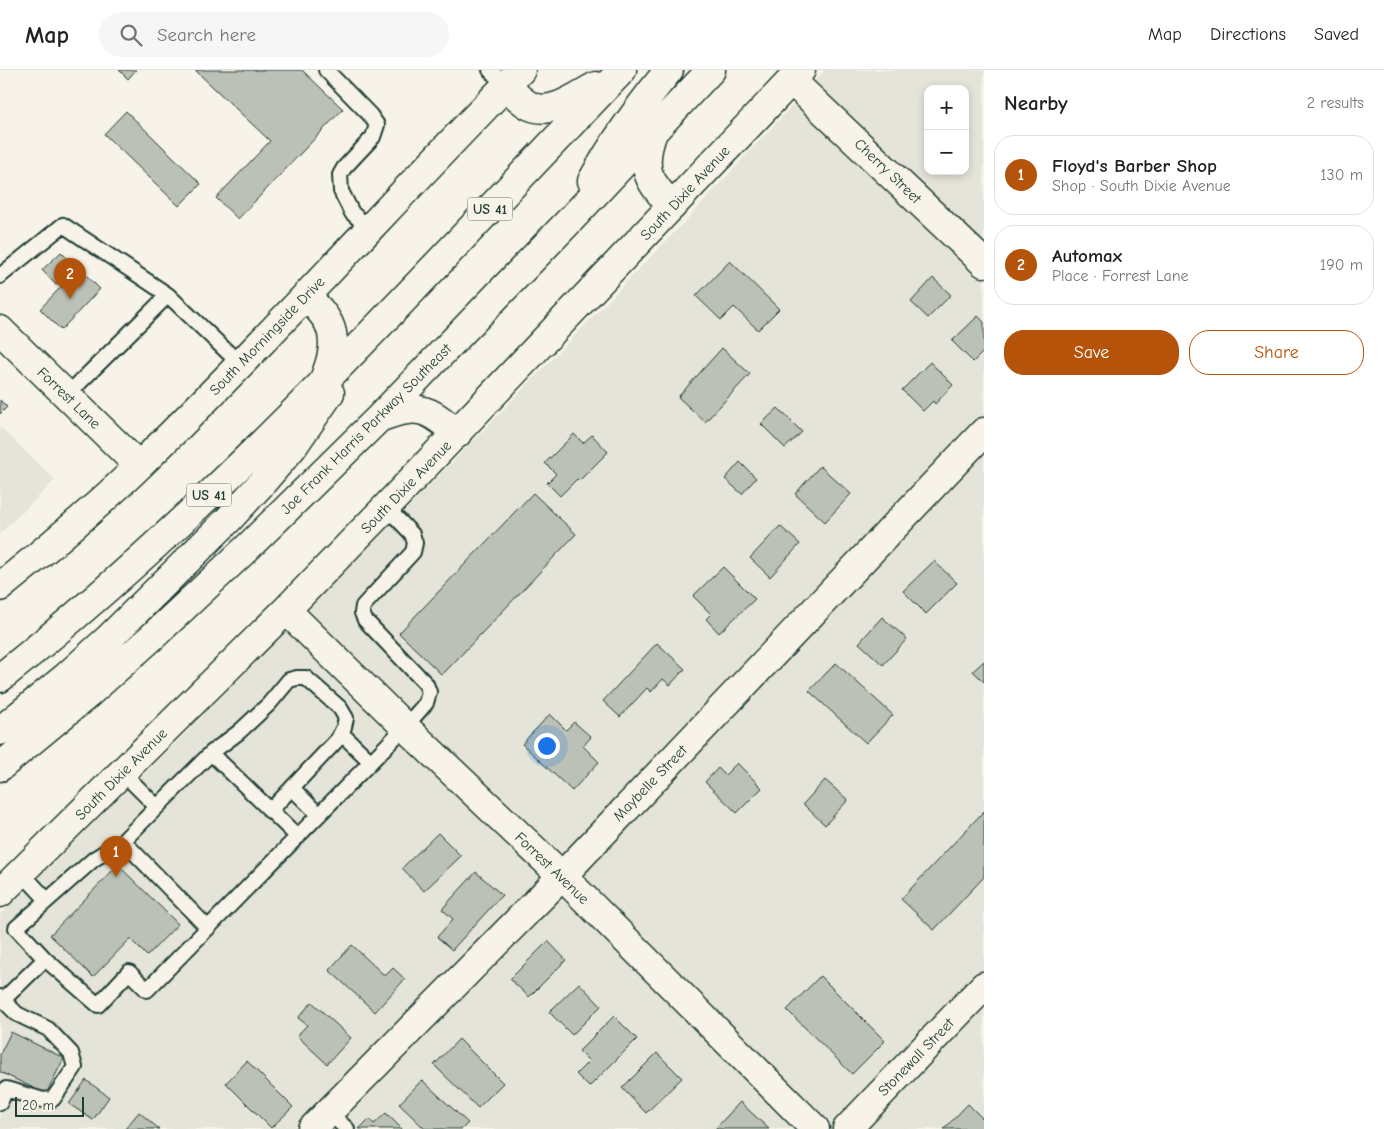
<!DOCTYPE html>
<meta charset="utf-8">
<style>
:root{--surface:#fff;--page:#f6f6f6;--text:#202124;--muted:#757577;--line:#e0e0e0;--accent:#b45309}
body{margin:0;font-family:"Comic Neue",sans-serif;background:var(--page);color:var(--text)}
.controls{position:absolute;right:15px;top:15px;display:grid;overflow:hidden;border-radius:10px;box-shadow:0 2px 8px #0003}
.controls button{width:45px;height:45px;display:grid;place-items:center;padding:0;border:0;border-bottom:1px solid var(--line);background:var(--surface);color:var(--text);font:25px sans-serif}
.scale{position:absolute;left:15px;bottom:12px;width:69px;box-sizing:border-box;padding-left:5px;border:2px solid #1f3d34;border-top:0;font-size:14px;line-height:18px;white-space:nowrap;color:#1f3d34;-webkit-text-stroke:4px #f7f3e8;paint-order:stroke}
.you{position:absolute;left:546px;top:675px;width:18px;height:18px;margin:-12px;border:4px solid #fff;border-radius:50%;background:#1a73e8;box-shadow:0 0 0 8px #1a73e833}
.badge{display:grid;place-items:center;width:32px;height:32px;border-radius:50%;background:var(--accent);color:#fff;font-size:16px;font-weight:700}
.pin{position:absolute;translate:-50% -41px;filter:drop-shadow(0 1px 2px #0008)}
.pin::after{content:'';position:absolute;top:26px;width:18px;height:15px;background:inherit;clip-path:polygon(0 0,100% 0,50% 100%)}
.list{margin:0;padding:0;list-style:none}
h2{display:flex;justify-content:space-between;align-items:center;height:65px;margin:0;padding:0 20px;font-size:21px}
h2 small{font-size:16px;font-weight:400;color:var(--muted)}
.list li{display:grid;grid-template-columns:32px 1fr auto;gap:15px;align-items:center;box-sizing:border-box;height:80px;margin:0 10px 10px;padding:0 10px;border:1px solid var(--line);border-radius:20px}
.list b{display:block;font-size:19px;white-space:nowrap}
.list p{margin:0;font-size:16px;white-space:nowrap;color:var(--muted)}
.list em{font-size:16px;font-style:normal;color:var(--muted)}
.actions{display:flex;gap:10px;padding:15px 20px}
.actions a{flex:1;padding:11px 0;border:1px solid var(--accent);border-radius:20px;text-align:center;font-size:18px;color:var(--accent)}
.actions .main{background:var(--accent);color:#fff}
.icon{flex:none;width:28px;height:28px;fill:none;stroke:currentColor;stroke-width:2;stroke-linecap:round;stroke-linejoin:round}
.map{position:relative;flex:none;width:984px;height:1059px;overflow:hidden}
header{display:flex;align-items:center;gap:30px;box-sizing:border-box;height:70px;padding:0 25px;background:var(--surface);border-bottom:1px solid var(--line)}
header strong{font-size:24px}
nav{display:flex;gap:28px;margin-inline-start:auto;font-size:18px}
.search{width:350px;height:45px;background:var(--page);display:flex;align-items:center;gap:12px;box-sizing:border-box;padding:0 18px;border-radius:28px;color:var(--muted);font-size:19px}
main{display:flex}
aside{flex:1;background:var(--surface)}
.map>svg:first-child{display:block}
</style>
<header>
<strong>Map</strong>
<div class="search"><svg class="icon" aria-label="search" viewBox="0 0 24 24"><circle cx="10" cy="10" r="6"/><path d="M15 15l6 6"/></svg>Search here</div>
<nav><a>Map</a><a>Directions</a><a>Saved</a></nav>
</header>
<main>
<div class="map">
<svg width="984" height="1059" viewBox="0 0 984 1059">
<rect width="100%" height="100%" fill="#f7f3e8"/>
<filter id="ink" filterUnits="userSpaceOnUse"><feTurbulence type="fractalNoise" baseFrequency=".02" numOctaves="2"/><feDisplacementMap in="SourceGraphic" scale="10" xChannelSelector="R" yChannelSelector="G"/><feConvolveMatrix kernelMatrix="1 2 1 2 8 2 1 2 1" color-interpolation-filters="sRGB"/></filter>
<g filter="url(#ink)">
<path fill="#e5e4d9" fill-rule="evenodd" d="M825 0H984V1059H0V844L180 669 478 366 691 145ZM928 19H965V101H928Z
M0 357 55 410 0 464Z"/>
<path fill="#bbc1b6" stroke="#1f3d34" d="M119 0H136L128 9Z
M195 0H302L343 39 238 149 216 128 270 71Z
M126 41 201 114 179 136 104 64Z
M61 182 75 196 56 215 42 200Z
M730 191 779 239 758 260 734 237 721 250 696 226Z
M79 198 100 219 61 260 40 239Z
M933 208 951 225 928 248 911 232Z
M978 246 984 252V281L973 292 952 271Z
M722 278 750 304 705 352 678 327Z
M930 292 953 315 935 334 933 331 923 341 902 320Z
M0 330 7 337 0 344Z
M778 338 802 362 785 378 761 354Z
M574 364 583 373 592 365 608 382 579 411 577 409 560 426 547 413 556 404 545 393Z
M740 392 756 408 742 424 725 409Z
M820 396 851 424 825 452 795 424Z
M533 423 576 464 442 605 399 563Z
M780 456 800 474 770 507 750 488Z
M934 491 957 513 926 544 903 521Z
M723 497 755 529 719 563 706 549 711 544 693 526Z
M882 547 907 569 883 595 859 573Z
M657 573 685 599 670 615 663 609 651 622 647 618 620 647 603 631Z
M984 591V612L973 601Z
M836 593 893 645 866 673 809 621Z
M550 644 566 660 574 652 591 667 583 676 599 692 572 721 522 674Z
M737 693 762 718 737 743 705 712 718 698 725 705Z
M825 710 848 730 825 755 803 734Z
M984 741V807L934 860 901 829Z
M438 763 461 786 424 821 402 798Z
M118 795 178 854 147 886 130 869 93 907 50 865Z
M476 802 502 825 452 880 437 867 453 849 442 839Z
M548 871 566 890 529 927 510 909Z
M352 875 385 906 393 898 405 909 375 942 329 900Z
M820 906 885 971 852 1004 787 940Z
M579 913 601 936 572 965 549 942Z
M312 932 351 968 327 994 297 966 307 955 298 948Z
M614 946 637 969 589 1017 576 1004 589 991 579 981Z
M11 962 64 988 46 1024 0 1002V984Z
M459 969 503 1013 478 1038 434 995Z
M657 983 682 1008 646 1043 622 1018Z
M247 991 293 1037 271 1058 226 1013Z
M86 1010 109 1027 93 1050 69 1034Z
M422 1010 468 1053 462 1059H425L399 1034Z
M740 1032 769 1059H715Z
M968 1034 984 1050V1059H944Z
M139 1042 159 1059H125Z
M386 1043 402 1059H359L369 1049 374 1054Z"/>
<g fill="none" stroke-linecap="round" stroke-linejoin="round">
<g stroke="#1f3d34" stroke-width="18">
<path id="lane" d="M326 0 370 45 377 55 373 67 344 98 340 105 341 121 352 143 370 159
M490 0 506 16
M0 206 63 155 168 225 66 326
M168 225 240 294
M341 663 371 692
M211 683 239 662 269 634 289 610 297 608H306L340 638 346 648 344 657 338 669 270 741
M123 703 157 737
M292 718 319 745
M298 767 211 683 123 771 94 789 16 858 45 889 98 935 129 902 147 920 405 657 426 633 429 622 426 614 365 550 362 543 363 536 413 482 415 473 412 464 386 437
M123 771 208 858
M21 802 47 830
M0 927 17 944 48 959 71 983 75 997 53 1029 43 1030 6 1019 0 1033
M3 930 45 889
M328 1042 347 1059"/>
</g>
<g stroke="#1f3d34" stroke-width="31">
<path id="street" d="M791 10 984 193
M0 260 139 396
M0 517C48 478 96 438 140 395 271 267 393 131 521 0
M286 540 405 657 562 806 815 1059
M0 823 286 540 386 437 801 0
M312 1059 562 806 984 362
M847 1059 984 916"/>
</g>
<g stroke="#1f3d34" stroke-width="31">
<path id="primary" d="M506 16C513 23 521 31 530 36 552 46 577 26 596 16
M653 62C640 98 647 110 672 136
M592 111C614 71 640 35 669 0
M306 226C315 235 324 243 329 254 338 273 330 295 323 312
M379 348C416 334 427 336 457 364
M0 608C145 493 277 362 405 228 477 152 550 76 622 0
M0 661 67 606 108 569 228 450 262 413 292 378 330 323
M0 697 87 625 152 567 247 478 379 348 574 146 711 0"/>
</g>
<use href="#lane" stroke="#f7f3e8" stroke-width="14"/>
<use href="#street" stroke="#f7f3e8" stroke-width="28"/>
<use href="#primary" stroke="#f7f3e8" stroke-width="28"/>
</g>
</g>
<g text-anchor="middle" stroke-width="4.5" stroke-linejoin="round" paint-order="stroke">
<g fill="#f7f3e8" stroke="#60746a" stroke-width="1">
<rect x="467.5" y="127.5" width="45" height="23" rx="4"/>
<rect x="186.5" y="413.5" width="45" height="23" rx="4"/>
</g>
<g font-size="14" font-weight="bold" fill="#1f3d34">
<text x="490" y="144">US 41</text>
<text x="209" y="430">US 41</text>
</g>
<g font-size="15" fill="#1f3d34" stroke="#f7f3e8">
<text transform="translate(888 101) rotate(44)" y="5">Cherry Street</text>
<text transform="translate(685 123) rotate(-47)" y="5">South Dixie Avenue</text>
<text transform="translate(267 266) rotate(-46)" y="5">South Morningside Drive</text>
<text transform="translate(69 328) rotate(44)" y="5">Forrest Lane</text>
<text transform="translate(366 359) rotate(-45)" y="5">Joe Frank Harris Parkway Southeast</text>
<text transform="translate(406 417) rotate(-46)" y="5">South Dixie Avenue</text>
<text transform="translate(121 704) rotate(-45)" y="5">South Dixie Avenue</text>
<text transform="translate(650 713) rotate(-46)" y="5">Maybelle Street</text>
<text transform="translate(552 798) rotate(44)" y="5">Forrest Avenue</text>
<text transform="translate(916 987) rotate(-46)" y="5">Stonewall Street</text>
</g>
</g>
</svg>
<div class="controls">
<button>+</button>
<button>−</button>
</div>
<div class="scale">20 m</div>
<div class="you"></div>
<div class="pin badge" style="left:116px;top:807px">1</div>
<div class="pin badge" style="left:70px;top:229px">2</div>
</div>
<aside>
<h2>Nearby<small>2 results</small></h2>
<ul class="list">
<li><span class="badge">1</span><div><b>Floyd's Barber Shop</b><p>Shop · South Dixie Avenue</p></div><em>130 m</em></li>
<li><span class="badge">2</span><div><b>Automax</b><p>Place · Forrest Lane</p></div><em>190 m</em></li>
</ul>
<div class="actions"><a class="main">Save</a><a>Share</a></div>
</aside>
</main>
